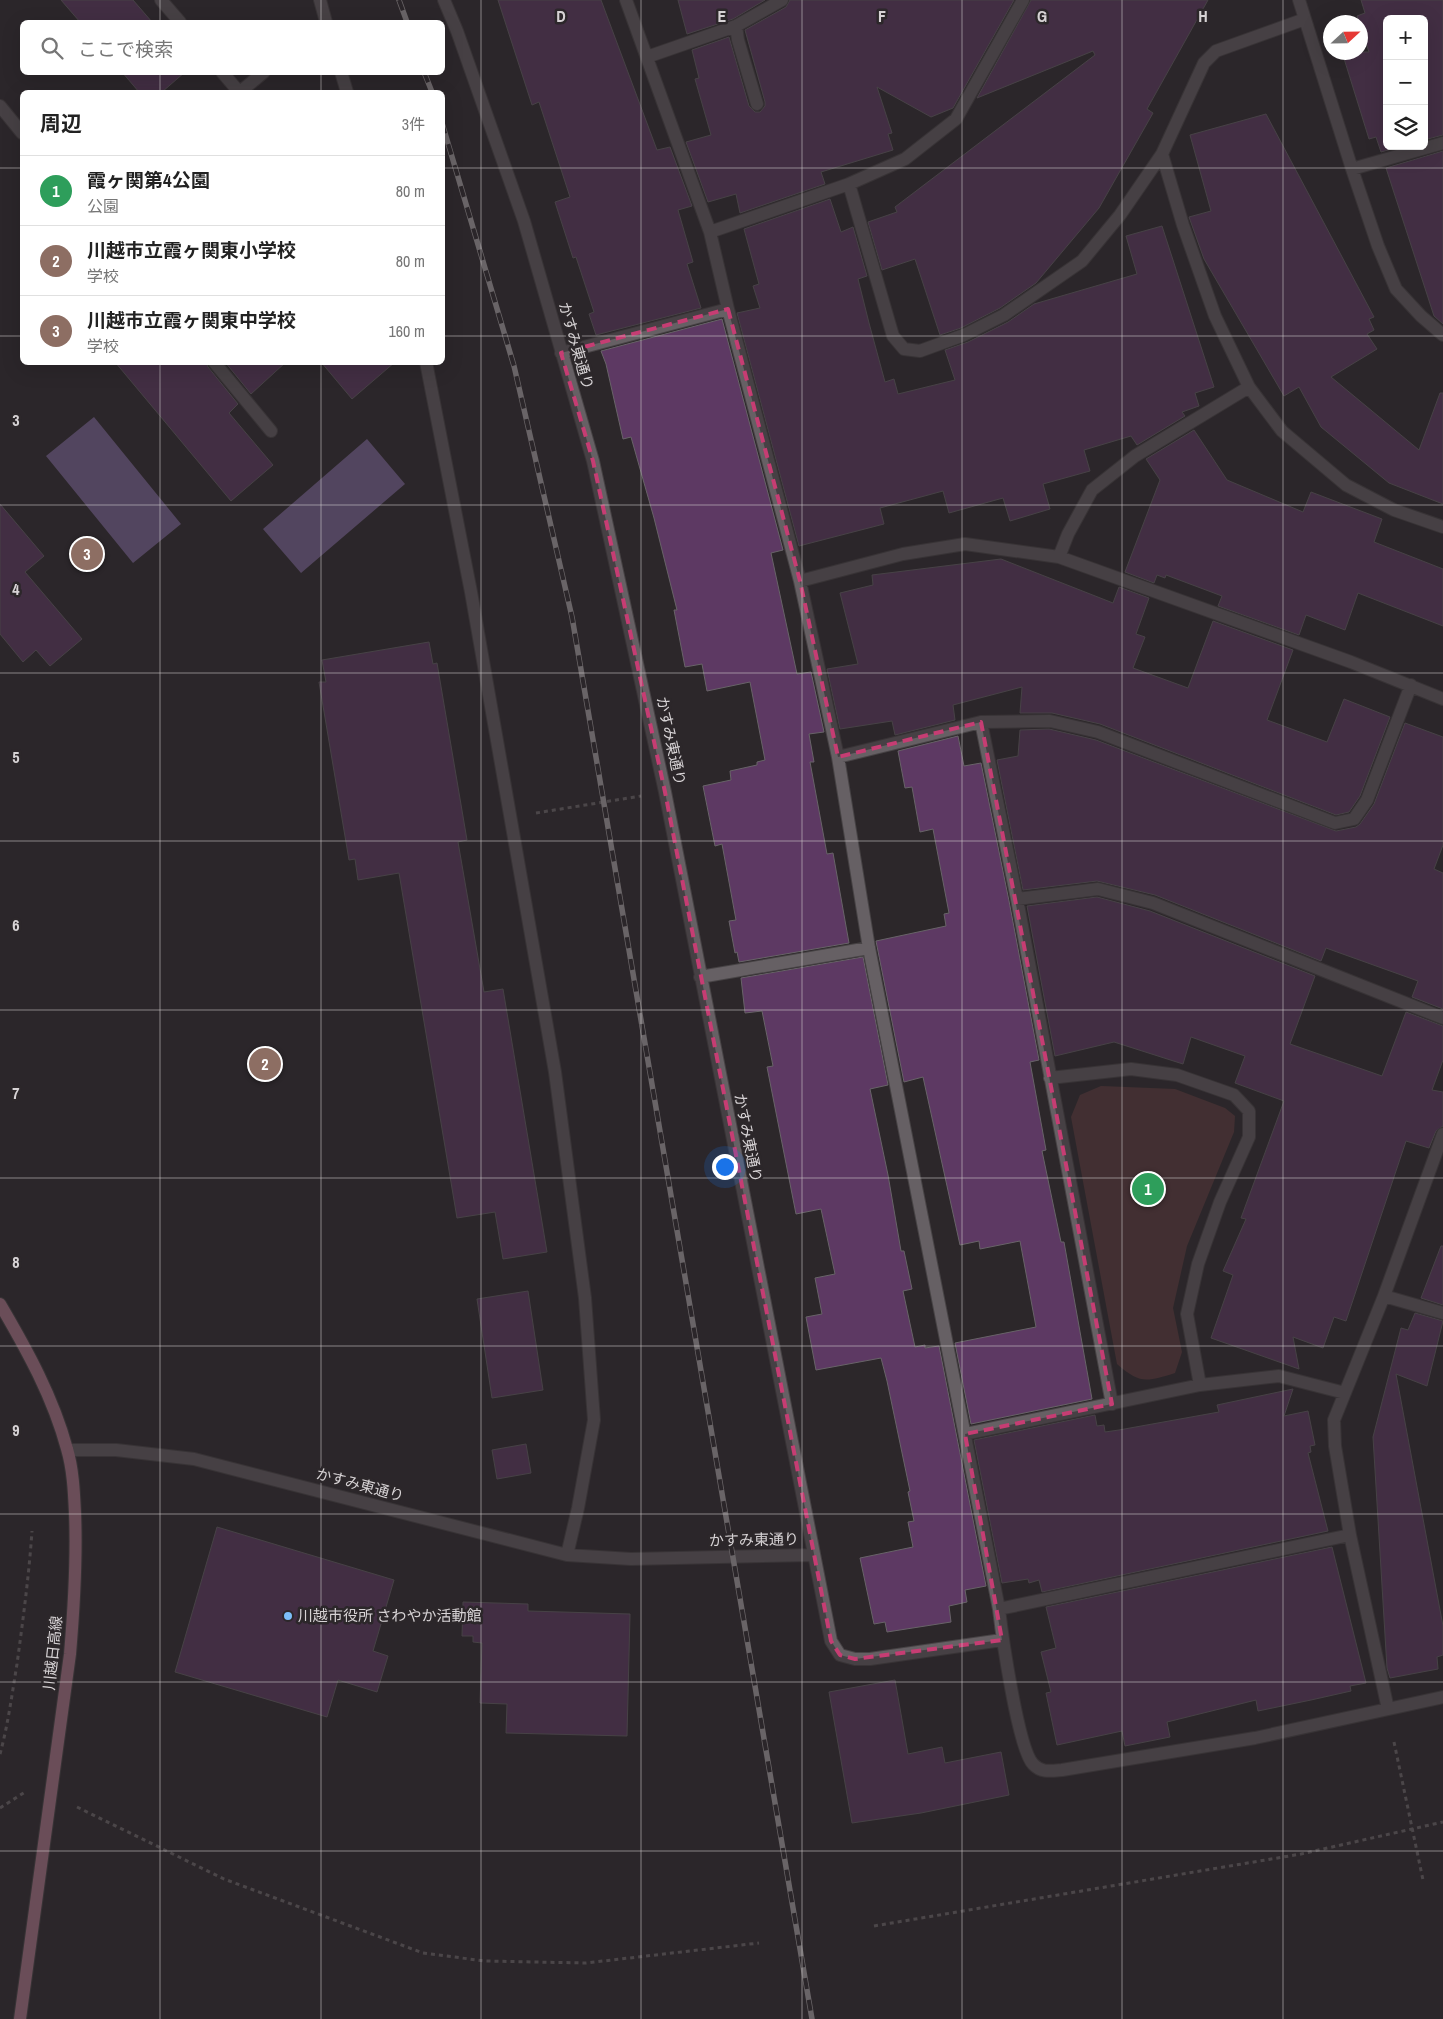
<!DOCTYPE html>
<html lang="ja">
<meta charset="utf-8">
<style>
:root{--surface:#fff;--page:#f2f2f2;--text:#222;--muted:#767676;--line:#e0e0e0;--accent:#d93025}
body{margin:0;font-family:"Archivo Narrow","Noto Sans JP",sans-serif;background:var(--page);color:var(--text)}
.controls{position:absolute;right:15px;top:15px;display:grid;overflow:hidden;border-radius:8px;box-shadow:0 5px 20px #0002}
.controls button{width:45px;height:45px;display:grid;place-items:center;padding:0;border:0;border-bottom:1px solid var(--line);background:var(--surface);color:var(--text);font:25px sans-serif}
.compass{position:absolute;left:1323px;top:15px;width:45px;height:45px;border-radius:50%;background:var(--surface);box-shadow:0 5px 20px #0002;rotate:68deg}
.you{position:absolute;left:724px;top:1166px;width:18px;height:18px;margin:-12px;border:4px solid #fff;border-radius:50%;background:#1a73e8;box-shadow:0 0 0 8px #1a73e833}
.badge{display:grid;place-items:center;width:32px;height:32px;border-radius:50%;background:var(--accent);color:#fff;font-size:16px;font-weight:700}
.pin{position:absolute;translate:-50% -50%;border:2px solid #fff;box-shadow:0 1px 5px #0006}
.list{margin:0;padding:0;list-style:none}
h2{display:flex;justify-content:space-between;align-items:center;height:65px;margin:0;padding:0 20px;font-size:21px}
h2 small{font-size:16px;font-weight:400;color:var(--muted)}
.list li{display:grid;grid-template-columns:32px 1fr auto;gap:15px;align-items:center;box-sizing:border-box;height:70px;padding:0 20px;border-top:1px solid var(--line)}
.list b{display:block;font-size:19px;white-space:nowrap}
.list p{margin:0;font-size:16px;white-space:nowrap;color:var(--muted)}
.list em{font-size:16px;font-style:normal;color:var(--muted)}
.icon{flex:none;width:28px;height:28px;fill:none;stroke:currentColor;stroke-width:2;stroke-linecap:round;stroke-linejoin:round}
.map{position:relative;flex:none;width:1443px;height:2019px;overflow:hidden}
.search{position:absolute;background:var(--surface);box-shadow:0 5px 20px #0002;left:20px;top:20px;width:425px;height:55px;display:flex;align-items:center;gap:12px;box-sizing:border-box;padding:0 18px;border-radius:8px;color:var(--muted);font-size:19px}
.panel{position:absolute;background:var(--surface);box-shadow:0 5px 20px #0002;left:20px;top:90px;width:425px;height:275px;border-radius:8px}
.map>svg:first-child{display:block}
</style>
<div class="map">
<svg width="1443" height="2019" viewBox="0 0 1443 2019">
<rect width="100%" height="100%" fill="#2c272a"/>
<path fill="#5d3b3c" d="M1101 1086 1175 1089 1225 1108 1235 1116 1234 1132 1187 1246 1173 1308 1182 1352 1175 1373C1146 1382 1140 1384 1117 1364L1071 1117 1080 1095Z"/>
<path fill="#826ca0" d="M94 417 181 524 133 563 46 456Z
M367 439 405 484 301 573 263 529Z"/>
<path fill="#5d3963" stroke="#686368" d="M61 0H133L152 22H80Z
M498 0H601L657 150 670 147 692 206 678 210 693 262 687 264 701 308 596 335 589 314 594 312 576 257 573 258 555 202 570 197 539 102 532 105Z
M678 0H765L733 19 687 34Z
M790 0H1014L953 108 931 117 877 87 892 133 888 134 893 150 821 172 825 184 740 213 736 194 708 202 686 142 711 135 695 79 699 78 692 50 729 37 749 106 755 112H760L765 106V102L745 30 786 7Z
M1031 0H1208L1147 109 1153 113 1099 208 1036 283 1000 308 961 328 940 335 915 259 882 270 868 222 897 212 895 207 1095 55 1093 51 977 98Z
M1361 0H1443V135L1424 140V19H1387V146H1402L1381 152 1376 137 1369 139 1342 52H1369L1357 16 1365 13Z
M122 72H185L162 92H139Z
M1266 114 1374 317 1369 319 1374 330 1367 334 1377 349 1331 377 1419 450 1440 393H1443V504L1389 483 1321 427 1299 387 1284 396 1204 259 1189 217 1211 211 1190 135Z
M1443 151V324L1434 316 1386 168Z
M830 199 841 232 853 227 867 276 858 279 869 323 885 382 894 379 898 394 955 380 945 350 968 342 1008 322 1034 304 1137 274 1126 236 1162 226 1214 387 1195 393 1199 406 1182 412 1185 416 1137 445 1131 436 1084 450 1090 471 1043 484 1050 509 1010 521 1003 498 949 513 943 491 880 508 884 524 799 546 737 313 760 308 753 286 759 284 744 229Z
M722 319 783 550 771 553 797 674 811 672 824 732 809 734 814 762H810L827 854 833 853 849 943 739 962 737 952 735 953 729 921 736 920 722 844 715 846 703 786 731 780 730 771 757 765V762L765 760 750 682 707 691 702 664 685 667 674 610H677L654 518 631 437 623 439 606 364 601 351Z
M115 362H206L208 367 238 404 229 413 273 465 231 501Z
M225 362H286L251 394Z
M321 362H395L352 399Z
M1194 430 1227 480 1303 512 1311 492 1382 519 1374 542 1443 569V626L1358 593 1345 630 1306 615 1299 635 1218 606 1222 596 1166 575 1165 578 1157 575 1154 583 1125 572 1160 480 1146 459Z
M0 504 44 556 25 572 82 639 50 666 36 650 23 662 0 634Z
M1001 559 1113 603 1119 587 1149 598 1136 634 1145 637 1133 668 1188 688 1213 621 1293 650 1267 720 1327 742 1344 699 1390 717 1360 796 1349 812 1336 815 1100 724 1052 713H1020L1022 687 953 705 955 720 895 735 892 721 840 729 827 669 858 664 840 593 873 585 872 575Z
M429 642 433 664 437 663 467 840 458 842 484 992 503 989 547 1252 503 1259 495 1212 457 1218 399 873 358 880 355 859 349 860 319 682H326L322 660Z
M1405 723 1443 737V845L1434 869 1443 873V1009L1412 997 1418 981 1326 948 1321 961 1155 895 1097 881 1023 890 997 760 1018 756 1020 730 1049 729 1096 740 1336 831 1356 827 1360 824 1374 804Z
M958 736 964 766 981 763 1009 901 1039 1060 1030 1062 1046 1150 1042 1151 1061 1242H1064L1092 1399 971 1424 955 1343 1036 1327 1020 1241 980 1249 979 1241 960 1245 923 1077 904 1082 876 941 946 926 944 914 949 913 933 829 920 832 912 787 905 788 898 751Z
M1097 897 1150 911 1315 976 1290 1044 1382 1076 1406 1012 1443 1026V1060L1432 1090 1443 1092V1126L1436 1131 1429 1148 1406 1141 1346 1321 1334 1317 1323 1348 1293 1337 1299 1369 1211 1338 1233 1275 1223 1271 1246 1219 1241 1218 1284 1101 1235 1083 1245 1056 1191 1037 1183 1064 1114 1042 1055 1056 1027 906Z
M863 957 888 1085 870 1089 888 1175 901 1251H904L912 1289 903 1291 915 1347 925 1345V1348L939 1346 986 1586 965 1590 967 1602 949 1606 951 1622 887 1632 885 1622 874 1624 860 1558 913 1547 908 1522 914 1521 908 1492 910 1491 887 1381 881 1358 816 1370 806 1317 822 1314 815 1278 835 1274 821 1209 796 1214 767 1067 773 1066 762 1011 745 1013 741 978Z
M1441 1246H1443V1305L1421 1298Z
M528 1291 543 1390 492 1398 477 1299Z
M1415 1313 1443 1321 1427 1386 1396 1374 1443 1626V1655L1437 1657 1438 1669 1390 1678 1387 1668 1373 1437 1401 1328 1408 1330Z
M1293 1389 1284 1416 1308 1411 1315 1445 1310 1446 1311 1452 1308 1453 1328 1531 1042 1592 1039 1580 1029 1583 1028 1579 1002 1583 974 1440 1095 1415 1097 1426 1104 1425 1105 1432 1119 1430 1219 1412 1217 1405Z
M526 1444 531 1473 497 1479 492 1450Z
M217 1527 394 1580 373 1651 388 1656 377 1692 338 1680 327 1717 175 1672Z
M1332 1547 1366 1683 1350 1686 1351 1691 1311 1700 1258 1711 1256 1700 1167 1722 1170 1737 1125 1746 1122 1731 1057 1745 1046 1693 1051 1692 1041 1652 1056 1648 1046 1607Z
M463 1602 528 1604V1611L630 1614 627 1736 506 1733 507 1704 480 1703 482 1643 473 1642V1636H462Z
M895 1680 908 1754 942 1747 945 1763 1001 1752 1009 1795 921 1813 852 1823 829 1692Z"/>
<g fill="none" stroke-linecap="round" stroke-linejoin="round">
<g stroke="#474345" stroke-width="14">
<path id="minor" d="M161 0 180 22
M320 0 326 22
M444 0 457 31 524 221 593 461 665 792 831 1641 840 1655 855 1659H870L1002 1640
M626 0 710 232 728 309 800 581 838 757 869 948 999 1609C1002 1635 1018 1748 1033 1764 1041 1773 1051 1771 1062 1770L1255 1738 1443 1697
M1305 19 1352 169 1378 246 1396 289 1421 316 1443 335
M736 26 738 40 757 104
M647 57 736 26 782 0
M222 72 239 92
M341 72 347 92
M240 92 264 72
M0 106 22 133
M1162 154 1183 225 1215 316 1249 387 1282 431 1346 485 1394 510 1443 527
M1352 169 1443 143
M849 184 905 159 956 119 1023 0
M710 232 849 184 893 336 904 349 920 351 964 335 1004 315 1082 261 1120 215 1162 154 1204 63 1216 51 1305 19 1299 0
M561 353 728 309
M214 362 271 431
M426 362 471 592 555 1072 585 1298 594 1420 578 1508 567 1555
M1059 557 1068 534 1092 490 1135 456 1249 387
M800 581 903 554 965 544 1059 557 1351 662 1443 699
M981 722 1017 899 1112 1404
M838 757 981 722 1050 721 1098 732 1335 823 1354 819 1367 800 1411 685
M1017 899 1098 889 1153 903 1443 1018
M700 977 869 948
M1050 1078 1131 1069 1177 1075 1234 1095 1249 1111V1137L1220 1202 1198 1264 1187 1314 1200 1385
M1384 1296 1443 1313
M965 1434 1200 1385 1279 1376 1345 1393
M68 1450H116L194 1459 567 1555 631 1559 813 1555
M1350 1535 1388 1709
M999 1609 1350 1535 1335 1446 1334 1420 1384 1296 1443 1134"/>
</g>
<g stroke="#474345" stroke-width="14">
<path id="major" d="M0 1304C27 1350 53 1397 67 1449 73 1469 74 1492 75 1513 77 1560 74 1607 70 1654L20 2019"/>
</g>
<path stroke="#716d6f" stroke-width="3" stroke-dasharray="4 4" stroke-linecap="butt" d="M536 813 641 796
M1394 1742 1423 1880
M0 1754C8 1725 12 1694 17 1664 23 1620 29 1575 32 1531
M77 1807 224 1879 423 1953 485 1961 586 1963 759 1943
M0 1808 25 1792
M874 1926 1301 1854 1443 1822"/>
<use href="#minor" stroke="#666064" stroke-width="12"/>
<use href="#major" stroke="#b67d90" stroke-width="12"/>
<g stroke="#b4b0b2" stroke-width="5.5">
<path id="rail" d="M399 0 407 22
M424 72 432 92
M442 123 514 366 572 617 812 2019"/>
</g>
<use href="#rail" stroke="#2c272a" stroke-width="4" stroke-dasharray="11" stroke-linecap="butt"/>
</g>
<path d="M0 0H1443V2019H0ZM728 309 800 581 838 757 981 722 1112 1404 965 1434 1002 1640 855 1659 840 1655 831 1641 665 792 593 461 561 353Z" fill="#2c272a" fill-opacity=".55" fill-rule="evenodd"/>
<path fill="none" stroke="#c63d73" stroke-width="4" stroke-dasharray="10 6" stroke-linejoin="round" d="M728 309 800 581 838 757 981 722 1112 1404 965 1434 1002 1640 855 1659 840 1655 831 1641 665 792 593 461 561 353Z"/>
<path fill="none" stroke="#d7d3d5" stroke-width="1" stroke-opacity="0.55" d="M160 0V22M321 0V22M481 0V2019M641 0V2019M802 0V2019M962 0V2019M1122 0V2019M1283 0V2019M160 72V92M321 72V92M0 168H22M442 168H1443M0 336H22M442 336H1443M160 362V2019M321 362V2019M0 505H1443M0 673H1443M0 841H1443M0 1010H1443M0 1178H1443M0 1346H1443M0 1514H1443M0 1682H1443M0 1851H1443"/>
<circle fill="#7cbef9" stroke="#2c272a" stroke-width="2" cx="288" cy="1616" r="5"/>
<g text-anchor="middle" stroke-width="5" stroke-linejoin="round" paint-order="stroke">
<g font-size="15" fill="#d7d3d5" stroke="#2c272a">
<text transform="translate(576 346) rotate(74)" y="5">かすみ東通り</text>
<text transform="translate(671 741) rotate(78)" y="5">かすみ東通り</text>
<text transform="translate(748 1138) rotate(79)" y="5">かすみ東通り</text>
<text transform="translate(360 1485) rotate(15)" y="5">かすみ東通り</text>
<text transform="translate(754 1540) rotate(-1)" y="5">かすみ東通り</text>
<text transform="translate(53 1653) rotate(-84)" y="5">川越日高線</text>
</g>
<g font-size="15" fill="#d7d3d5" stroke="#2c272a" text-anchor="start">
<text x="298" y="1621">川越市役所 さわやか活動館</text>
</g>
</g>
<g font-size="16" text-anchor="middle" font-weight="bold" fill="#d7d3d5" stroke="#2c272a" stroke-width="5" stroke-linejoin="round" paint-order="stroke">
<text x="561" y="22">D</text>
<text x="722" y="22">E</text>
<text x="882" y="22">F</text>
<text x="1042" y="22">G</text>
<text x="1203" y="22">H</text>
<text x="16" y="426">3</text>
<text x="16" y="595">4</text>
<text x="16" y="763">5</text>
<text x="16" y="931">6</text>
<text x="16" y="1099">7</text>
<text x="16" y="1268">8</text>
<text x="16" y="1436">9</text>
</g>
</svg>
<div class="controls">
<button>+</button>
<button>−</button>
<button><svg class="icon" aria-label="layers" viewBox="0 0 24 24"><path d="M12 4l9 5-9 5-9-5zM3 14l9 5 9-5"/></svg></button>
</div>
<svg class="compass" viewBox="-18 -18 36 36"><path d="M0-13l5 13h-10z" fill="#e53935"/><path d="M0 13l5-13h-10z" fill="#767676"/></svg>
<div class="you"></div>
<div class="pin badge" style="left:1148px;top:1189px;background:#2e9e5b">1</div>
<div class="pin badge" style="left:265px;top:1064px;background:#8d6e63">2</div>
<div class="pin badge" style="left:87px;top:554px;background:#8d6e63">3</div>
<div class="search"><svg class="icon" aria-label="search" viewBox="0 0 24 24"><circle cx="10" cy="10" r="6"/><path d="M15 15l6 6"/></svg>ここで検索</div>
<section class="panel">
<h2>周辺<small>3件</small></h2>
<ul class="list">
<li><span class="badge" style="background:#2e9e5b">1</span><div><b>霞ヶ関第4公園</b><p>公園</p></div><em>80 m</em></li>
<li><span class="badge" style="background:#8d6e63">2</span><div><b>川越市立霞ヶ関東小学校</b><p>学校</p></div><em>80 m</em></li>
<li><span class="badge" style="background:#8d6e63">3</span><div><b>川越市立霞ヶ関東中学校</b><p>学校</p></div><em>160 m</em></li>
</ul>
</section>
</div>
